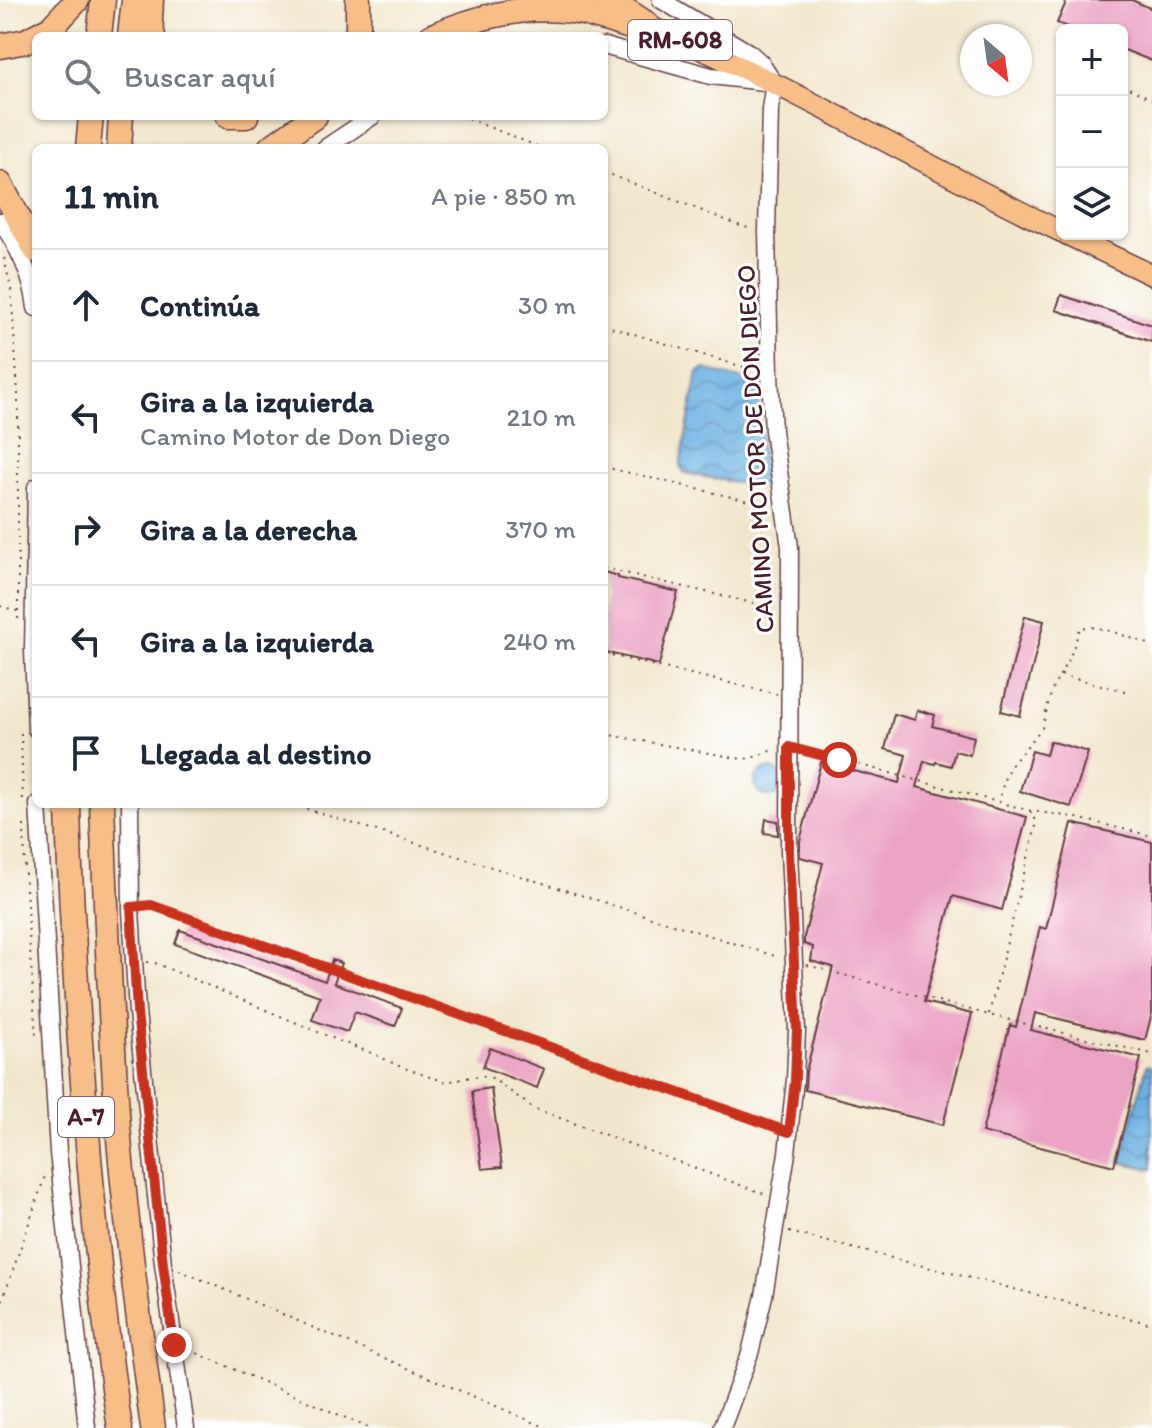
<!DOCTYPE html>
<html lang="es">
<meta charset="utf-8">
<style>
:root{--surface:#fff;--page:#f2f2f3;--text:#1f2937;--muted:#747a83;--line:#e0e1e3}
body{margin:0;font-family:Itim,sans-serif;background:var(--page);color:var(--text)}
.controls{position:absolute;right:24px;top:24px;display:grid;overflow:hidden;border-radius:12px;box-shadow:0 2px 6px #0004}
.controls button{width:72px;height:72px;display:grid;place-items:center;padding:0;border:0;border-bottom:2px solid var(--line);background:var(--surface);color:var(--text);font:40px sans-serif}
.compass{position:absolute;left:960px;top:24px;width:72px;height:72px;border-radius:50%;background:var(--surface);box-shadow:0 2px 6px #0004;rotate:151deg}
.stop{position:absolute;width:24px;height:24px;margin:-18px;border:6px solid #c8321e;border-radius:50%;background:#fff}
.stop.end{background:#c8321e;border-color:#fff;box-shadow:0 2px 8px #0008}
.list{margin:0;padding:0;list-style:none}
h2{display:flex;justify-content:space-between;align-items:center;height:104px;margin:0;padding:0 32px;font-size:34px}
h2 small{font-size:26px;font-weight:400;color:var(--muted)}
.list li{display:grid;grid-template-columns:52px 1fr auto;gap:24px;align-items:center;box-sizing:border-box;height:112px;padding:0 32px;border-top:2px solid var(--line)}
.list b{display:block;font-size:30px;white-space:nowrap}
.list p{margin:0;font-size:26px;white-space:nowrap;color:var(--muted)}
.list em{font-size:26px;font-style:normal;color:var(--muted)}
.icon{flex:none;width:44px;height:44px;fill:none;stroke:currentColor;stroke-width:2;stroke-linecap:round;stroke-linejoin:round}
.map{position:relative;flex:none;width:1152px;height:1428px;overflow:hidden}
.search{position:absolute;background:var(--surface);box-shadow:0 2px 6px #0004;left:32px;top:32px;width:576px;height:88px;display:flex;align-items:center;gap:20px;box-sizing:border-box;padding:0 28px;border-radius:12px;color:var(--muted);font-size:30px}
.panel{position:absolute;background:var(--surface);box-shadow:0 2px 6px #0004;left:32px;top:144px;width:576px;height:664px;border-radius:12px}
.map>svg:first-child{display:block}
</style>
<div class="map">
<svg width="1152" height="1428" viewBox="0 0 1152 1428">
<defs>
<pattern id="water-waves" width="16" height="10" patternUnits="userSpaceOnUse" patternTransform="scale(2)"><rect width="16" height="10" fill="#6bb1e2"/><path d="M0 5q4-4 8 0t8 0" fill="none" stroke="#5a8fb7"/></pattern>
</defs>
<rect width="100%" height="100%" fill="#fff"/>
<filter id="ink" filterUnits="userSpaceOnUse"><feTurbulence type="fractalNoise" baseFrequency=".0125" numOctaves="2"/><feDisplacementMap in="SourceGraphic" scale="16" xChannelSelector="R" yChannelSelector="G"/><feConvolveMatrix kernelMatrix="1 2 1 2 8 2 1 2 1" color-interpolation-filters="sRGB"/></filter>
<filter id="wash" filterUnits="userSpaceOnUse"><feTurbulence type="fractalNoise" baseFrequency=".006" numOctaves="4" result="noise"/><feDisplacementMap in="SourceGraphic" scale="32" xChannelSelector="R" yChannelSelector="G"/><feGaussianBlur stdDeviation="1.8" result="paint"/><feColorMatrix in="noise" values="0 0 0 0 0 0 0 0 0 0 0 0 0 0 0 0 0 1.4 0 .05"/><feComposite in="paint" operator="in"/></filter>
<g filter="url(#wash)">
<rect width="100%" height="100%" fill="#f1e6cb"/>
<path fill="url(#water-waves)" stroke="#5a6886" stroke-width="2" d="M704 369 755 383 758 387 764 483 759 487 685 473 680 466 698 372Z
M755 783a14 14 0 1 1 28 0a14 14 0 1 1-28 0Z
M1147 1065 1152 1066V1169L1120 1162Z"/>
<g id="blocks">
<path fill="#eba3c4" d="M1067 0H1132L1152 9V61L1122 49V30H1076L1057 23Z
M1061 295 1152 325V342L1056 310Z
M604 572 618 576V578L678 592 659 665 604 652Z
M1025 616 1044 621 1020 716 1001 711Z
M917 710 935 715 932 726 974 737 970 755 955 751 951 766 936 762 935 764 924 761 917 787 1027 817 1002 910 953 896 924 1002 972 1014 943 1125 805 1090 806 1071 833 967 811 961 813 947 804 944V937L823 863 800 857V841L821 762 899 783 906 755 885 749 894 714 915 720Z
M1050 741 1088 752 1071 807 1020 791 1032 751 1046 755Z
M766 819 778 821V835L764 833Z
M1072 823 1152 842V1013L1145 1040 1035 1013 1031 1030 1141 1058 1114 1166 982 1132 1010 1025 1016 1027 1040 927 1046 929Z
M180 930 325 981 332 960 341 963 334 983 402 1008 395 1026 355 1012 347 1032 312 1020 320 996 175 944Z
M490 1048 544 1069 537 1088 483 1067Z
M491 1088 502 1167 482 1169 472 1091Z"/>
</g>
</g>
<g filter="url(#ink)">
<use href="#blocks" fill-opacity="0" stroke="#633d43" stroke-width="2"/>
<g fill="none" stroke-linecap="round" stroke-linejoin="round">
<g stroke="#633d43" stroke-width="19">
<path id="minor" d="M661 0 750 53 761 63 774 83
M604 46 711 76 764 82
M325 148 373 116
M0 221C18 246 33 278 36 308
M36 487 33 650 36 729
M38 804 58 1152 87 1428
M130 804 131 910 137 1012 163 1264 186 1428
M722 1428 750 1353 764 1296 787 1153 795 1080 797 1030 789 851 790 547 773 431 770 375 767 231 770 109 774 83"/>
</g>
<g stroke="#633d43" stroke-width="23">
<path id="major" d="M586 0C650 26 713 53 775 84 872 132 965 186 1062 232
M1066 234 1152 275"/>
</g>
<g stroke="#633d43" stroke-width="27">
<path id="highway" d="M151 0 150 22 153 36
M610 0 647 24
M99 36 103 0
M130 36 134 0
M356 36 358 29V0
M432 36C479 16 532 2 583 13 605 19 627 26 649 33
M0 46 26 41 52 27 77 0
M228 116H246
M88 148 91 116
M119 148 121 116
M270 148 315 116
M0 184 36 250
M68 804C70 897 76 990 83 1083 92 1198 102 1314 120 1428
M102 804C106 911 110 1019 118 1126 126 1227 140 1328 153 1428"/>
</g>
<path stroke="#633d43" stroke-width="2" stroke-dasharray="2 6" stroke-linecap="butt" d="M1122 85 1152 99
M461 116 542 148
M604 172 743 227 750 228
M4 258 11 288 18 393V622
M604 325 753 370
M604 467 753 502 767 504
M604 568 774 608
M0 606 17 611
M604 654 777 694
M1061 675 1125 691
M21 733 23 802
M604 734 742 759 752 758 775 749
M805 750 1031 811 1073 817 1152 836
M999 803 1004 780 1009 768 1042 728 1052 690 1072 652 1080 628C1099 623 1132 640 1152 645
M291 804 778 957
M24 825 25 874 36 1038
M146 906 151 905 773 1126
M147 962 155 963 337 1040 374 1054 399 1066 430 1077 447 1082 464 1078 484 1076 492 1078 533 1108 767 1195
M807 965 989 1015 1152 1054
M989 1014 1036 826 1035 818 1031 812
M789 1232 1152 1324
M179 1270 547 1428
M0 1308 45 1176
M190 1350 369 1428"/>
<use href="#minor" stroke="#fff" stroke-width="16"/>
<use href="#major" stroke="#f7be88" stroke-width="20"/>
<use href="#highway" stroke="#f7be88" stroke-width="24"/>
</g>
</g>
<g fill="none" stroke-linecap="round" stroke-linejoin="round" filter="url(#ink)">
<path stroke="#c8321e" stroke-width="10" d="M174 1345 163 1264 137 1012 131 907 151 905 789 1132 795 1080 797 1030 789 851V747L839 760"/>
</g>
<g text-anchor="middle" stroke-width="6" stroke-linejoin="round" paint-order="stroke">
<g fill="#fff" stroke="#80626b" stroke-width="2">
<rect x="628" y="20" width="104" height="40" rx="6"/>
<rect x="58" y="1097" width="56" height="40" rx="6"/>
</g>
<g font-size="24" font-weight="bold" fill="#4a1f2b">
<text x="680" y="48">RM-608</text>
<text x="86" y="1125">A-7</text>
</g>
<g font-size="26" fill="#4a1f2b" stroke="#fff">
<text transform="translate(755 449) rotate(-93)" y="9">CAMINO MOTOR DE DON DIEGO</text>
</g>
</g>
</svg>
<div class="controls">
<button>+</button>
<button>−</button>
<button><svg class="icon" aria-label="layers" viewBox="0 0 24 24"><path d="M12 4l9 5-9 5-9-5zM3 14l9 5 9-5"/></svg></button>
</div>
<svg class="compass" viewBox="-18 -18 36 36"><path d="M0-13l5 13h-10z" fill="#e53935"/><path d="M0 13l5-13h-10z" fill="#747a83"/></svg>
<div class="stop" style="left:839px;top:760px"></div>
<div class="stop end" style="left:174px;top:1345px"></div>
<div class="search"><svg class="icon" aria-label="search" viewBox="0 0 24 24"><circle cx="10" cy="10" r="6"/><path d="M15 15l6 6"/></svg>Buscar aquí</div>
<section class="panel">
<h2>11 min<small>A pie · 850 m</small></h2>
<ul class="list">
<li><svg class="icon" aria-label="ahead" viewBox="0 0 24 24"><path d="M12 20V5M6 11l6-6 6 6"/></svg><div><b>Continúa</b></div><em>30 m</em></li>
<li><svg class="icon" aria-label="left" viewBox="0 0 24 24"><path d="M17 20v-9H6M10 6l-5 5 5 5"/></svg><div><b>Gira a la izquierda</b><p>Camino Motor de Don Diego</p></div><em>210 m</em></li>
<li><svg class="icon" aria-label="right" viewBox="0 0 24 24"><path d="M7 20v-9h11M14 6l5 5-5 5"/></svg><div><b>Gira a la derecha</b></div><em>370 m</em></li>
<li><svg class="icon" aria-label="left" viewBox="0 0 24 24"><path d="M17 20v-9H6M10 6l-5 5 5 5"/></svg><div><b>Gira a la izquierda</b></div><em>240 m</em></li>
<li><svg class="icon" aria-label="arrive" viewBox="0 0 24 24"><path d="M6 21V4h12l-3 4 3 4H6"/></svg><div><b>Llegada al destino</b></div></li>
</ul>
</section>
</div>
